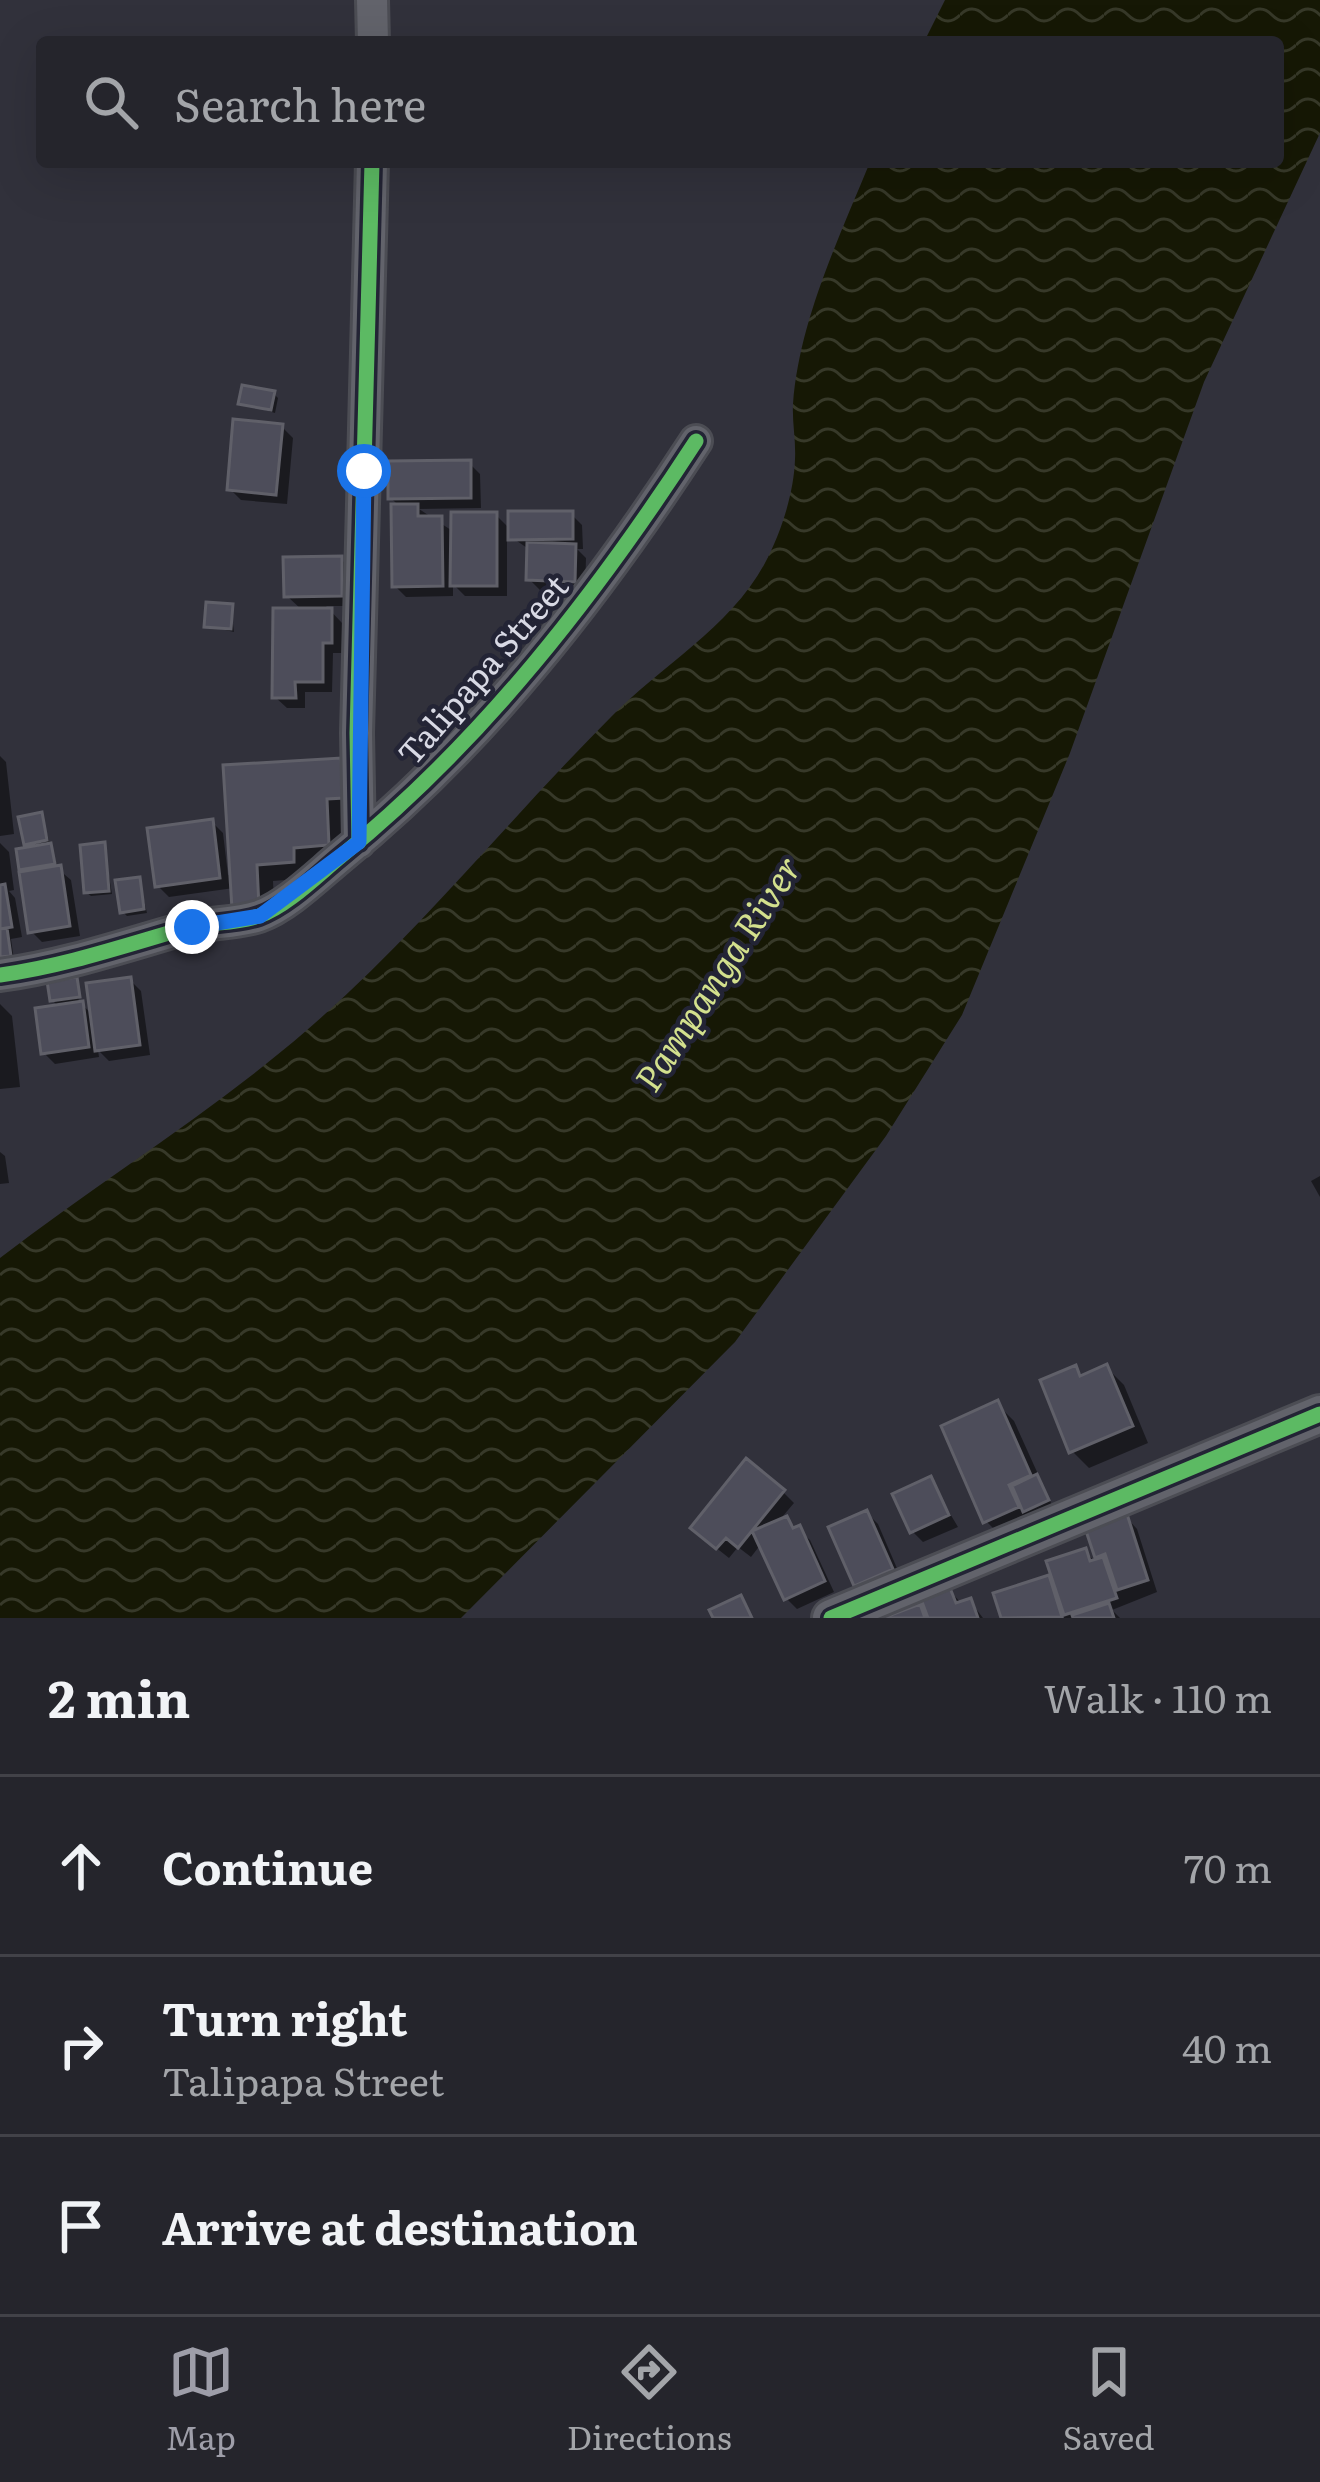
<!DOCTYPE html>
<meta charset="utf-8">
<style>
:root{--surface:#25252c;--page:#2d2d34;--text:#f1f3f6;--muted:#a3a5a9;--line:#424248;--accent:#9e9ea9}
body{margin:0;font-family:Literata,serif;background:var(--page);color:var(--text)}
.stop{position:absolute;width:36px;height:36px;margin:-27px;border:9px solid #1a73e8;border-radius:50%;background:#fff}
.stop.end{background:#1a73e8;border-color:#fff;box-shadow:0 3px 12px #0008}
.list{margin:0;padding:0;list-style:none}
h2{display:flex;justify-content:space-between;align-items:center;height:156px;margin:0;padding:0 48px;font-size:51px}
h2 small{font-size:39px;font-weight:400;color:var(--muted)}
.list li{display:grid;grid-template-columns:78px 1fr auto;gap:36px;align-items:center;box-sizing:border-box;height:180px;padding:0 48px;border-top:3px solid var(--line)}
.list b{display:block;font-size:45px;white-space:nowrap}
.list p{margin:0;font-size:39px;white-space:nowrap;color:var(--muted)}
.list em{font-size:39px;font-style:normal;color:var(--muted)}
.icon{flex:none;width:66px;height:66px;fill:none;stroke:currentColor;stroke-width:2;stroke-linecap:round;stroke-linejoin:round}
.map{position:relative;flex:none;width:1320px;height:1618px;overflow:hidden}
.search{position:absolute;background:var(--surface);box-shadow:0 12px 48px #0002;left:36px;right:36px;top:36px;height:132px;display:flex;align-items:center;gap:30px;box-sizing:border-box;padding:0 42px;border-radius:12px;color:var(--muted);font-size:45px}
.sheet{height:696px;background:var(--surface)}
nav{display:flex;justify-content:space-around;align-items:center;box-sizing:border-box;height:168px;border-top:3px solid var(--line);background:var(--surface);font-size:33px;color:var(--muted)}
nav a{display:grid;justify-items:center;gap:6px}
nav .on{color:var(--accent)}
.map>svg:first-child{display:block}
</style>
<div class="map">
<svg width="1320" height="1618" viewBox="0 0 1320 1618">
<defs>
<pattern id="water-waves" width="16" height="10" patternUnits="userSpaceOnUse" patternTransform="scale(3)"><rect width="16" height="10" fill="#161805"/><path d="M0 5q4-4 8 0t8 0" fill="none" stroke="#373929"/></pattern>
</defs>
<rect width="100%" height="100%" fill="#31313b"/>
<path fill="url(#water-waves)" d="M945 0H1320V133L1204 382 1070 753 962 1015 886 1136 735 1342 461 1618H0V1258C101 1180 210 1114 307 1030 418 934 507 821 611 717 660 667 731 627 765 563 781 533 794 493 795 459 796 441 792 422 793 404 799 321 839 238 870 162H1278V42H924Z"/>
<path fill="#0007" fill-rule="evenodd" d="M273 393 278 398 275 413 241 403Z
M282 427 293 438 287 504 241 500 230 489Z
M469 463 480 474 481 508 419 509 454 532 496 515 511 530 571 514 582 525 583 549H577L586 558 585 592 540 590 529 579 530 550 507 534V596H465L453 584V596L406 597 395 586 400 507 391 498Z
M341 559 352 570V606H326L342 623V653H333L332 692H305V708H287L275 697 303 611 287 596Z
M231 607 234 632 207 626Z
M0 756 6 762 14 834 0 836Z
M340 761 357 778 360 814 343 815 345 862 310 878 273 881 275 923 234 888 169 897 158 886 212 822 223 833 228 875 233 874Z
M41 815 58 869 71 880 80 936 42 942 31 931 28 874 22 868Z
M0 843 9 852 14 890 9 891 15 898 22 937 11 939 14 960 0 962Z
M104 846 112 894 91 896 86 892Z
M139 880 147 913 127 916 122 911Z
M76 980 79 1002 93 1015 130 980 141 991 150 1055 109 1061 98 1050 99 1057 55 1064 44 1053 60 1008 52 1000Z
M0 1004 12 1016 20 1087 0 1089Z
M0 1152 5 1156 9 1183 0 1184Z
M1320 1176V1197L1311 1181Z
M1075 1368 1084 1377 1107 1368 1124 1385 1148 1443 1089 1468 1072 1451Z
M997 1404 1014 1421 1052 1505 1003 1538 986 1521Z
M930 1480 958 1527 923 1542 912 1531Z
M783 1492 794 1503 783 1516 810 1540 834 1592 797 1609 786 1598 761 1544 751 1557 738 1547 729 1558 705 1539Z
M867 1513 878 1524 902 1580 868 1595 857 1584Z
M1126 1517 1137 1529 1157 1592 1112 1610 1120 1618H1004L997 1595 1055 1576 1085 1552 1101 1567 1088 1530ZM1098 1541 1113 1566 1104 1569Z
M950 1591 962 1604 970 1601 983 1618H931Z"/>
<path fill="#4d4d5a" stroke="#606069" stroke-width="3" d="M242 385 275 391 271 410 238 404Z
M233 419 283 424 276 495 227 490Z
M471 460V498L388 499V461Z
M391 504H418V516H442L443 586 392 587Z
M508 511H573V539L508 540Z
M451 512H497V586H450Z
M527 542 576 544 575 582 526 580Z
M342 556V596L284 597 283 557Z
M206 602 233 604 231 629 204 627Z
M273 608H332V643H323V682H295L296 698H272Z
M341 758 344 798 327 799 329 845 294 848V862L257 865 259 907 232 909 223 765Z
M42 812 47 840 24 845 18 817Z
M213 819 220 878 155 887 147 828Z
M105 842 109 891 84 893 80 845Z
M51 843 55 864 19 870 16 849Z
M61 865 70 926 28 933 19 872Z
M140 877 144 909 120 913 115 880Z
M5 884 12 927 0 929V885Z
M7 928 11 956 0 957V929Z
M77 977 80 997 50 1001 47 981Z
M131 977 140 1045 95 1051 86 983Z
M83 1001 89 1047 41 1054 35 1008Z
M1107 1364 1133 1426 1069 1453 1040 1380 1076 1365 1080 1376Z
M998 1400 1031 1475 1009 1485 1019 1507 983 1523 941 1426Z
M746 1458 785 1490 738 1548 726 1538 716 1549 690 1528Z
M1037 1474 1049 1500 1023 1512 1012 1486Z
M931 1476 949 1515 910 1533 892 1494Z
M867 1510 893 1569 854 1586 828 1527Z
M1127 1514 1148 1580 1117 1590 1105 1554 1095 1558 1085 1528Z
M787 1516 793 1528 800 1525 825 1581 784 1600 752 1531Z
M1086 1548 1090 1561 1103 1557 1117 1598 1064 1615 1046 1561Z
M1049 1575 1062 1617 1001 1618 993 1593Z
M950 1588 956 1603 971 1598 978 1618H928L921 1599Z
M741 1595 752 1618H713L709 1610Z
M1109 1603 1114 1618H1073L1072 1615Z
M920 1604 925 1618H883Z"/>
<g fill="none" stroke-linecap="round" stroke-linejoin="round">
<g stroke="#4c4d54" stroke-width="36">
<path id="minor" d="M372 0 373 42
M359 842 357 733 372 162
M0 975C65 966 123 946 186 928 209 922 236 924 259 916 287 906 317 876 340 857 483 741 596 595 696 441"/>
</g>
<g stroke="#4c4d54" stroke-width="42">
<path id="tertiary" d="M831 1618 1320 1414"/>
</g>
<use href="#minor" stroke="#62636b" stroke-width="30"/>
<use href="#tertiary" stroke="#62636b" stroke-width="36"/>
<g stroke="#232435" stroke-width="22">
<path id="cycleway" d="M359 842 357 733 372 162
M0 975C65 966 123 946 186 928 209 922 236 924 259 916 287 906 317 876 340 857 483 741 596 595 696 441
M831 1618 1320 1414"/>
</g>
<use href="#cycleway" stroke="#5cba63" stroke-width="15"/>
</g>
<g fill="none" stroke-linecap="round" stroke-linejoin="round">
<path stroke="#1a73e8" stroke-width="15" d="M192 927 260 916 359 842 364 471"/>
</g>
<g text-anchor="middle" stroke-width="9" stroke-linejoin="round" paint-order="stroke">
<g font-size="33" fill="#d8d9e4" stroke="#232435">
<text transform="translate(483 670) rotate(-49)" y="12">Talipapa Street</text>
</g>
<g font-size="36" font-style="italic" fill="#d3e08d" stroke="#232435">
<text transform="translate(718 974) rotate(-57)" y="13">Pampanga River</text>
</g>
</g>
</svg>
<div class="stop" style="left:364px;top:471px"></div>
<div class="stop end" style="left:192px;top:927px"></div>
<div class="search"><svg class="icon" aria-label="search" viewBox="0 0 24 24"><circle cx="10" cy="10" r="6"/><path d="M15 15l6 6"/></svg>Search here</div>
</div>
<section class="sheet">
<h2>2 min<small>Walk · 110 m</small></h2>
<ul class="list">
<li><svg class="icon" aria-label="ahead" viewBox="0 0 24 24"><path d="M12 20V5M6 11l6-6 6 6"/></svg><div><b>Continue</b></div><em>70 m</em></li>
<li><svg class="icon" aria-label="right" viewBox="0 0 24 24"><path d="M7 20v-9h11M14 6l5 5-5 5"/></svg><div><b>Turn right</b><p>Talipapa Street</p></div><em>40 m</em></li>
<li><svg class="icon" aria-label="arrive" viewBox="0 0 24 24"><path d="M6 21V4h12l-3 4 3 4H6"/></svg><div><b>Arrive at destination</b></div></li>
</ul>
</section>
<nav>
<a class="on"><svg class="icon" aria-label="map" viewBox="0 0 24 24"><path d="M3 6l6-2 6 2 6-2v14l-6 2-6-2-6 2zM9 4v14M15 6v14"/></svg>Map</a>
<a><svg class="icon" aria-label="directions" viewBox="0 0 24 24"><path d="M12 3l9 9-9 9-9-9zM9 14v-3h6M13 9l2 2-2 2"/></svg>Directions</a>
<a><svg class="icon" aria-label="saved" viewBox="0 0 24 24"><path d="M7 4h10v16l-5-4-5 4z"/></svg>Saved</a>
</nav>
